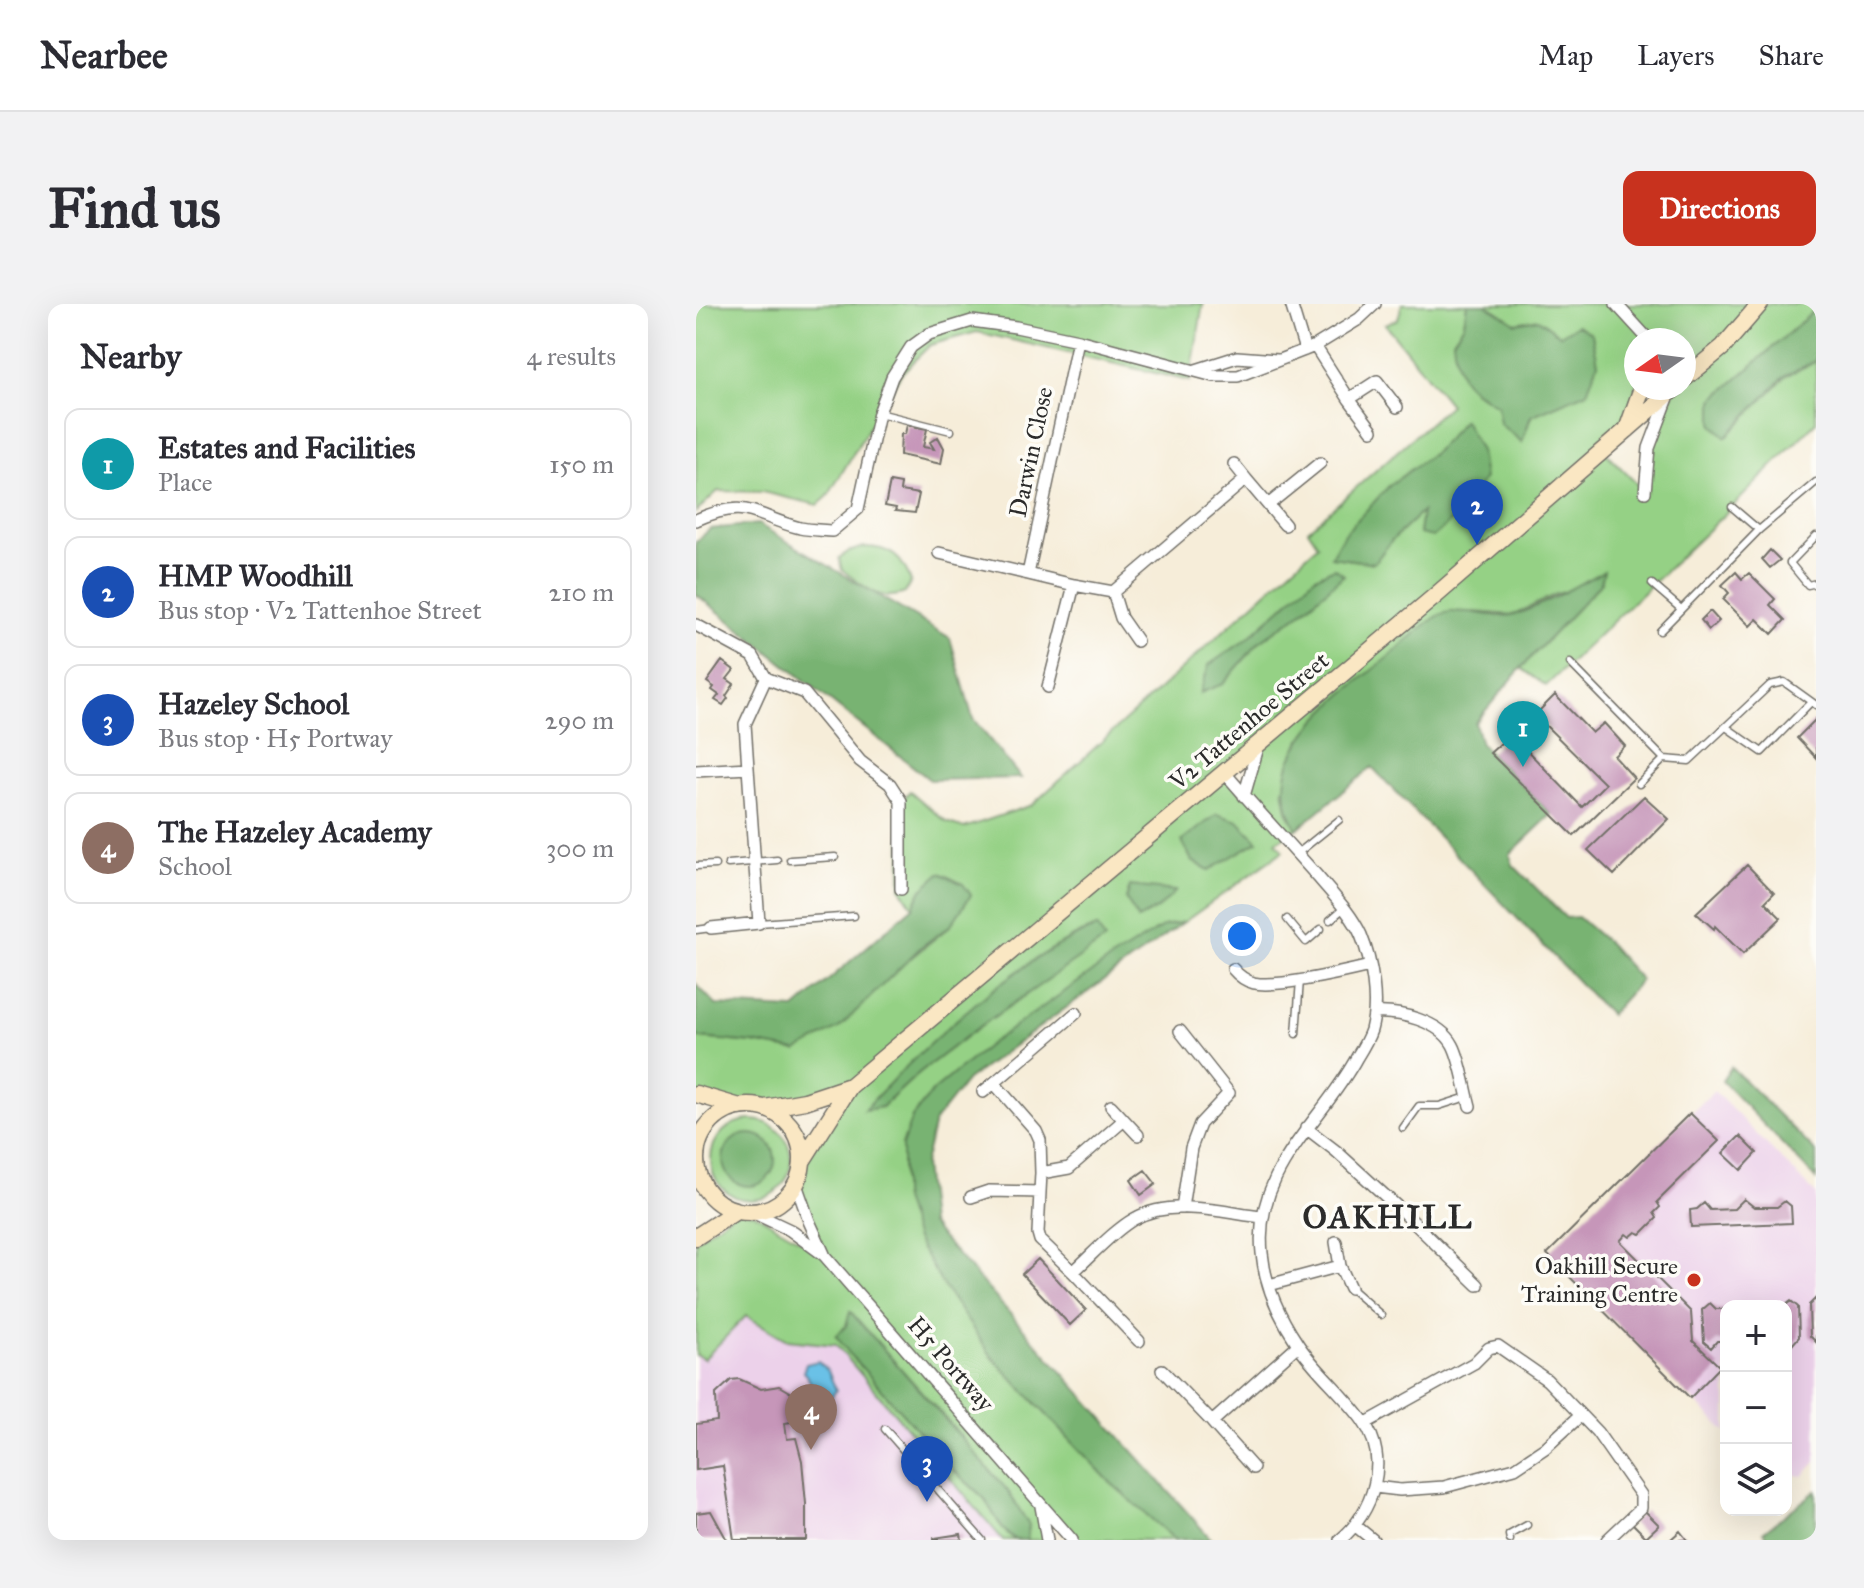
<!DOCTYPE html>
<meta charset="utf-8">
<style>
:root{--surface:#fff;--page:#f2f2f3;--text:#2b2b33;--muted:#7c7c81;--line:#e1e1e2;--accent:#c8321e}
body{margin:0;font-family:"IM FELL Great Primer",serif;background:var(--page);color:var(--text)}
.controls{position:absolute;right:24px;bottom:24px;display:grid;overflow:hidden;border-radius:16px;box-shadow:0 8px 32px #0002}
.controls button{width:72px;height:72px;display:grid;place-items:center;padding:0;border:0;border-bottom:2px solid var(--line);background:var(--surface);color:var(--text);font:40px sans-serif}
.compass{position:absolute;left:928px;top:24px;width:72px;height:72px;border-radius:50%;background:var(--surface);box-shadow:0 8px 32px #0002;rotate:256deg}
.you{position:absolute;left:546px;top:632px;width:28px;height:28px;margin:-20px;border:6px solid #fff;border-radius:50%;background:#1a73e8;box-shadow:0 0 0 12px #1a73e833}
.badge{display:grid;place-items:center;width:52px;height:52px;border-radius:50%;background:var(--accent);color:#fff;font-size:26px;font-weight:700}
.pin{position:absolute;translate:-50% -66px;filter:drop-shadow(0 2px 4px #0008)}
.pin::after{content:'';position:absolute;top:42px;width:28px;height:24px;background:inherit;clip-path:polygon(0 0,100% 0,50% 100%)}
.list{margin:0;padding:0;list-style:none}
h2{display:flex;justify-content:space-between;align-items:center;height:104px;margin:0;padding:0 32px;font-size:34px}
h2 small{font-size:26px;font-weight:400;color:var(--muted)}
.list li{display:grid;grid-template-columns:52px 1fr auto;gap:24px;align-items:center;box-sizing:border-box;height:112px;margin:0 16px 16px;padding:0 16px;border:2px solid var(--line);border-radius:16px}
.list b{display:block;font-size:30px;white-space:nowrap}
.list p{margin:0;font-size:26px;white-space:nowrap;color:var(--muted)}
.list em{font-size:26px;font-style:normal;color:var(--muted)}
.icon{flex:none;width:44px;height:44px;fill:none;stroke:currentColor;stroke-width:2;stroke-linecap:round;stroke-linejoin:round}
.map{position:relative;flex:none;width:1120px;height:1236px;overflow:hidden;border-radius:16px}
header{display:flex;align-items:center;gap:48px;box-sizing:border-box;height:112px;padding:0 40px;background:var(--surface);border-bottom:2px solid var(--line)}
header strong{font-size:38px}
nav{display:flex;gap:44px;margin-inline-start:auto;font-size:28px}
.intro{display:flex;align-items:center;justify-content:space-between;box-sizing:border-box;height:192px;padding:0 48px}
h1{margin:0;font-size:56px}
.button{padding:20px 36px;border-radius:16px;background:var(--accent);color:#fff;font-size:28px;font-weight:700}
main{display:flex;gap:48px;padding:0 48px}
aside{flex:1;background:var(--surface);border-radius:16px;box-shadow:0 8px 32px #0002}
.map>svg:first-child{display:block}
</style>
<header>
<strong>Nearbee</strong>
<nav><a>Map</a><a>Layers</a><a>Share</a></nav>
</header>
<div class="intro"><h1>Find us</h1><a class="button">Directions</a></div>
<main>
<aside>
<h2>Nearby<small>4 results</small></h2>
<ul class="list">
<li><span class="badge" style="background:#0f9aa8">1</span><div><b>Estates and Facilities</b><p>Place</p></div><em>150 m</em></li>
<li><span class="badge" style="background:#1a4fb4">2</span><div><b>HMP Woodhill</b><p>Bus stop · V2 Tattenhoe Street</p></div><em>210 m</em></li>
<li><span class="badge" style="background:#1a4fb4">3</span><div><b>Hazeley School</b><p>Bus stop · H5 Portway</p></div><em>290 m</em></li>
<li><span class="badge" style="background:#8d6e63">4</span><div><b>The Hazeley Academy</b><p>School</p></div><em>300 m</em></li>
</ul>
</aside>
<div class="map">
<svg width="1120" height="1236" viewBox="0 0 1120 1236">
<rect width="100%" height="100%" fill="#fdfcf7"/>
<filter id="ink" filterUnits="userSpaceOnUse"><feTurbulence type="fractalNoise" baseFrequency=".0125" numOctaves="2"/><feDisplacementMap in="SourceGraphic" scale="16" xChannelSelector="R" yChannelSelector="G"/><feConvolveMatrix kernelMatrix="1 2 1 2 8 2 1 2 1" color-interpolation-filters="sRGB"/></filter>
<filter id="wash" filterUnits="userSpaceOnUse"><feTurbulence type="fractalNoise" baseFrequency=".006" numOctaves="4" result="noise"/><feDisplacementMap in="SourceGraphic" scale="32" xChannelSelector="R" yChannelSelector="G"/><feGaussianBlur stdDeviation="1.8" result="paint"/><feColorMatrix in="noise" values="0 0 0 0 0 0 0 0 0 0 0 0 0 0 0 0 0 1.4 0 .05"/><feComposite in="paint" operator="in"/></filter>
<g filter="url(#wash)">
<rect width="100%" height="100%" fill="#f6edd9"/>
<path fill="#ecd1ea" d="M1018 787 1120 890V1158L1107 1172 1090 1170V1002H1030V1128L851 950Z
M50 1012 91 1036 140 1040 307 1236H0V1051L8 1055Z"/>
<path fill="#95d185" stroke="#607e58" stroke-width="2" fill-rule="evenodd" d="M0 0H507L494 77 281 28 234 41 205 70 132 192 122 201 66 188 22 187 0 208Z
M706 0H771L768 20 757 36 777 87 801 101 826 138 864 31 842 15 820 19 789 0H1120V5L1017 97 1018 120 1030 133 1091 71 1120 57V118L1036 203 850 382 825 364 905 279 860 290 818 311 779 308 744 311 710 339 587 485 591 507 601 525 580 538 587 547 488 618 468 622 237 787 206 892 481 1236H376L346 1203 351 1236H331L333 1221 258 1124 154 1008 150 1022 140 1032 254 1163 288 1194 306 1224 319 1236H307L140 1041 91 1036 50 1012 8 1055 0 1051V936L40 907 58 909 126 949 100 880 107 856 153 783 69 804 44 803 0 790V730L4 734 57 739 101 747 255 621 226 585 217 603 205 585V497L214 487 250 518 268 524 336 501 622 241 612 226 754 101 689 20 702 15ZM940 36H988V84H979L953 144 948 187 908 147 930 128 940 84ZM768 117 723 229 727 206 696 236 678 259 636 253 693 182 740 147ZM647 271 603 310 563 338 527 380 513 361ZM562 441 547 491 529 469ZM401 623 408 636 279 726 224 768 186 803 170 805C218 753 269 707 327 666 351 649 373 632 401 623Z
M168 243C194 243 207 253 215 278L209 289C184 300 166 280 146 266L143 254 152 248Z
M15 856a40 40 0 1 1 80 0a40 40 0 1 1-80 0Z"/>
<path fill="#78b372" stroke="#526f4e" stroke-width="2" d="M771 0H789L820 19 842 15 864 31 881 21 896 30 902 59 891 88 835 112 826 138 804 120 801 101C767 81 762 76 757 36L768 20Z
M1120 5V57L1090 71 1030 133 1017 121V96Z
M768 116 784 147 788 175 755 217 737 233 723 230 726 208 696 236 678 259 635 253 648 230 693 182 740 147Z
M62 220 254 334 277 415 325 474 234 476 0 290V238L14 225Z
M638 264 648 271 603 310 563 338 527 380 504 389 513 361 551 335 619 273Z
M908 267 905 279 825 364 779 419 785 440 856 510 814 550 817 561 870 614 882 613 913 640 945 676 914 711 676 463 601 525C558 452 640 396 690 355 707 342 723 323 742 312 763 300 799 317 820 310 845 303 883 279 908 267Z
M521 510 542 517 562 537 513 566 496 557 486 537Z
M244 569 267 580 275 591 255 621 225 643 144 723 101 747 57 739 4 734 0 730V680L20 701 99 705 217 603 226 585Z
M434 582 480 587 463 604 442 615 430 595Z
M488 618 271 776 238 818 228 860 234 920 516 1236 478 1235 414 1178 297 1054 246 980 220 935 206 892V841L216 813 237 787 295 739 418 653 468 622Z
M401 623 409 636 279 726 224 768 186 803 168 806C228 742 319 655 401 623Z
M1035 763 1120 848V875L1026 777Z
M27 856a26 26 0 1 1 52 0a26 26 0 1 1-52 0Z
M154 1007 312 1187 333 1221 331 1236H319L306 1224 288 1194 254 1163 153 1049 140 1032 150 1022Z
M1120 1187V1236H1074L1067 1228Z"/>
<path fill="#6bc1e7" stroke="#4b7689" stroke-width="2" d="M122 1057 132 1067 140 1086 135 1094 125 1099C117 1088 117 1077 107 1068L110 1060Z"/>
<g id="blocks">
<path fill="#c696b9" d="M211 121 231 125 227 143 238 145 234 138 242 133 248 144 245 160 204 151 205 130H209Z
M194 178 205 180 204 187 223 190 219 209 199 207 200 204 189 202Z
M1074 246 1084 256 1074 264 1066 255Z
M1040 268 1046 275 1053 269 1079 295 1074 301 1089 316 1076 330 1061 315 1054 322 1027 295 1033 289 1026 281Z
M1014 307 1023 317 1013 326 1005 316Z
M26 357 38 366 31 375 38 380 30 392 32 394 27 401 19 396 23 391 16 386 18 383 11 378Z
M859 391 896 429 908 419 929 442 918 452 938 474 878 532 794 449 815 430 886 503 909 480 839 411Z
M1120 415V454L1101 434Z
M948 492 973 515 918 571 892 546Z
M1051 561 1078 589 1069 598 1085 614 1047 650 1019 622 1018 625 1000 609Z
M994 809 1023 837 961 898 964 903 958 909 961 914 945 930 940 928 934 933 930 930 924 937 995 1008 997 1037 1024 1063 994 1094 851 950Z
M1044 832 1061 849 1045 866 1027 849Z
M449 866 460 880 445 891 435 876Z
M1048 895 1058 903H1081L1089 897 1095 902 1096 919 995 923 994 906 1001 905 1008 899 1014 906 1038 905Z
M342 955 390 1006 374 1021 326 970Z
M1120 994V1038L1114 1032 1113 1001Z
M1095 997 1102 1003 1103 1033 1096 1041 1090 1036V1001Z
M1014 999 1020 1005H1030V1037H1021L1015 1044 1008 1038 1006 1006Z
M43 1075 65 1085 83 1082 95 1089V1118L89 1119 91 1135 100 1134 106 1157 110 1200V1236H38L27 1162 0 1166V1120L21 1117 20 1090 35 1076Z
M15 1207 31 1236H0V1209Z
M949 1207 963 1221 950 1233 936 1219Z
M984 1227 991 1236H974Z
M265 1230 266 1236H238V1234Z"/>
</g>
</g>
<g filter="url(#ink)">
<use href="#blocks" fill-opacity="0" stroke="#726f68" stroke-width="2"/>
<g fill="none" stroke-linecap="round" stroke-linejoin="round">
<g stroke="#726f68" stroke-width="9">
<path id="lane" d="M183 109 255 127
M1036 203 1063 226
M1120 232 1094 259 1112 281 1120 279
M956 280 985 305
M964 327 1063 226 1120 178
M874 359 968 455 993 457 1074 381 1088 378 1120 401
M1030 423 1066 448 1115 398
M943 480 968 455
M602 549 643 516
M94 556 139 553
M32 560 81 556
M0 562 19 561
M591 615 610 638 625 625
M634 616 648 604
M63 619 158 612
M0 626 15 624
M600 730 604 676
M707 824 723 802H743L771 793
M654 984 685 1011
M189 1125 286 1236
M814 1236 813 1231 831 1221"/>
</g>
<g stroke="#726f68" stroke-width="14">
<path id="street" d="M595 0 609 46
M920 0 953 36
M619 42 653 95 681 77 701 103
M500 66 541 53 581 56
M653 95 676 126
M550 175 589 221
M949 188 953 144 973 91
M572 201 624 159
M0 216C52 193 57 212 104 224 114 226 126 226 136 227L162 205 183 109 196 73 215 43 233 30 276 17 320 23 382 36 518 72H542L619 42 663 15 679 0
M243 249 332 270 382 36
M332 270 378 281 352 383
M378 281 417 288 425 314 441 337
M417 288 550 175 538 160
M0 321 57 352 70 374 108 389 164 457 194 480 205 497V585
M52 464 49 420 70 374
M0 467 52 464 63 619 15 624
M529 469C559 504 591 538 622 573 637 591 655 609 665 631 676 658 683 698 675 726 672 735 666 745 661 753 626 819 557 865 566 949 569 981 583 1012 601 1039 619 1067 647 1089 667 1117 695 1155 677 1209 644 1236
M548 492 563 440
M537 665C542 671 550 677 558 679 581 684 649 668 674 662
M678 709C703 707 744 717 757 741 765 756 769 784 774 802
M484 727 533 789 504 820 495 844 486 904
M298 779 380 709
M287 788 298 779 340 827 344 836 345 869
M428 816 442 831
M610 824 640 847 707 908 782 981
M100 880 113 917 128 950
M344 888 345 869 373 864 428 816 415 802
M275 893 293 887 344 888 342 929 344 936 377 968
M58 909 94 926 128 951 376 1236
M644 962 654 984
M573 981 644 962 640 938
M443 1037 377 968C395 952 417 927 438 915 475 894 525 908 565 913
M466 1066 516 1118
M670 1119 778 1059 793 1044 802 1042 851 1076 901 1128 945 1191V1204L911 1236
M557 1164 516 1118 602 1041
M679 1183 704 1186 748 1183 819 1164 849 1144 884 1112
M345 1202 351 1236
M661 1223 677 1236"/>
</g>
<g stroke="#726f68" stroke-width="19">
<path id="secondary" d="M988 75 1027 43 1064 0
M931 126 946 84
M0 790 44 803
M0 855a53 53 0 1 1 106 0a53 53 0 1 1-106 0Z
M69 804 109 797 154 782
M107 856 154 782 738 293 979 84
M0 933 40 907"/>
</g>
<use href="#lane" stroke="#fff" stroke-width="6"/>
<use href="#street" stroke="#fff" stroke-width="11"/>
<use href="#secondary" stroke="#fae7c3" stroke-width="16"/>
</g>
</g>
<circle fill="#c8321e" stroke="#fdfcf7" stroke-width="3" cx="998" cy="976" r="8"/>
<g text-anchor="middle" stroke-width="7" stroke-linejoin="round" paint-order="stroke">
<g font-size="24" fill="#2b2b2b" stroke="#fdfcf7">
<text transform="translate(335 148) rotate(-78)" y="8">Darwin Close</text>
<text transform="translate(553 417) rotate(-40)" y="8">V2 Tattenhoe Street</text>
<text transform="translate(255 1060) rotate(49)" y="8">H5 Portway</text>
</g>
<g font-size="24" fill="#2b2b2b" stroke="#fdfcf7" text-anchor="end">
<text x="982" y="970">Oakhill Secure<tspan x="982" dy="28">Training Centre</tspan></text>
</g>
<g font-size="32" font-weight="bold" letter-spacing="2" fill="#2b2b2b" stroke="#fdfcf7">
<text x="692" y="924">OAKHILL</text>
</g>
</g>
</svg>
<div class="controls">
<button>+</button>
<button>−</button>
<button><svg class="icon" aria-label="layers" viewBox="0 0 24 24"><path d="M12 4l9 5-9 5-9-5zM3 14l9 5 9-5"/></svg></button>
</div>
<svg class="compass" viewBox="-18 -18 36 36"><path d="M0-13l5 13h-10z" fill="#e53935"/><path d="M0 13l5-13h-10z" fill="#7c7c81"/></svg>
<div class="you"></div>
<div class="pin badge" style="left:827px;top:463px;background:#0f9aa8">1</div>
<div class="pin badge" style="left:781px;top:241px;background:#1a4fb4">2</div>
<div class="pin badge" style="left:231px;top:1198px;background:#1a4fb4">3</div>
<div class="pin badge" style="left:115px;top:1146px;background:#8d6e63">4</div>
</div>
</main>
